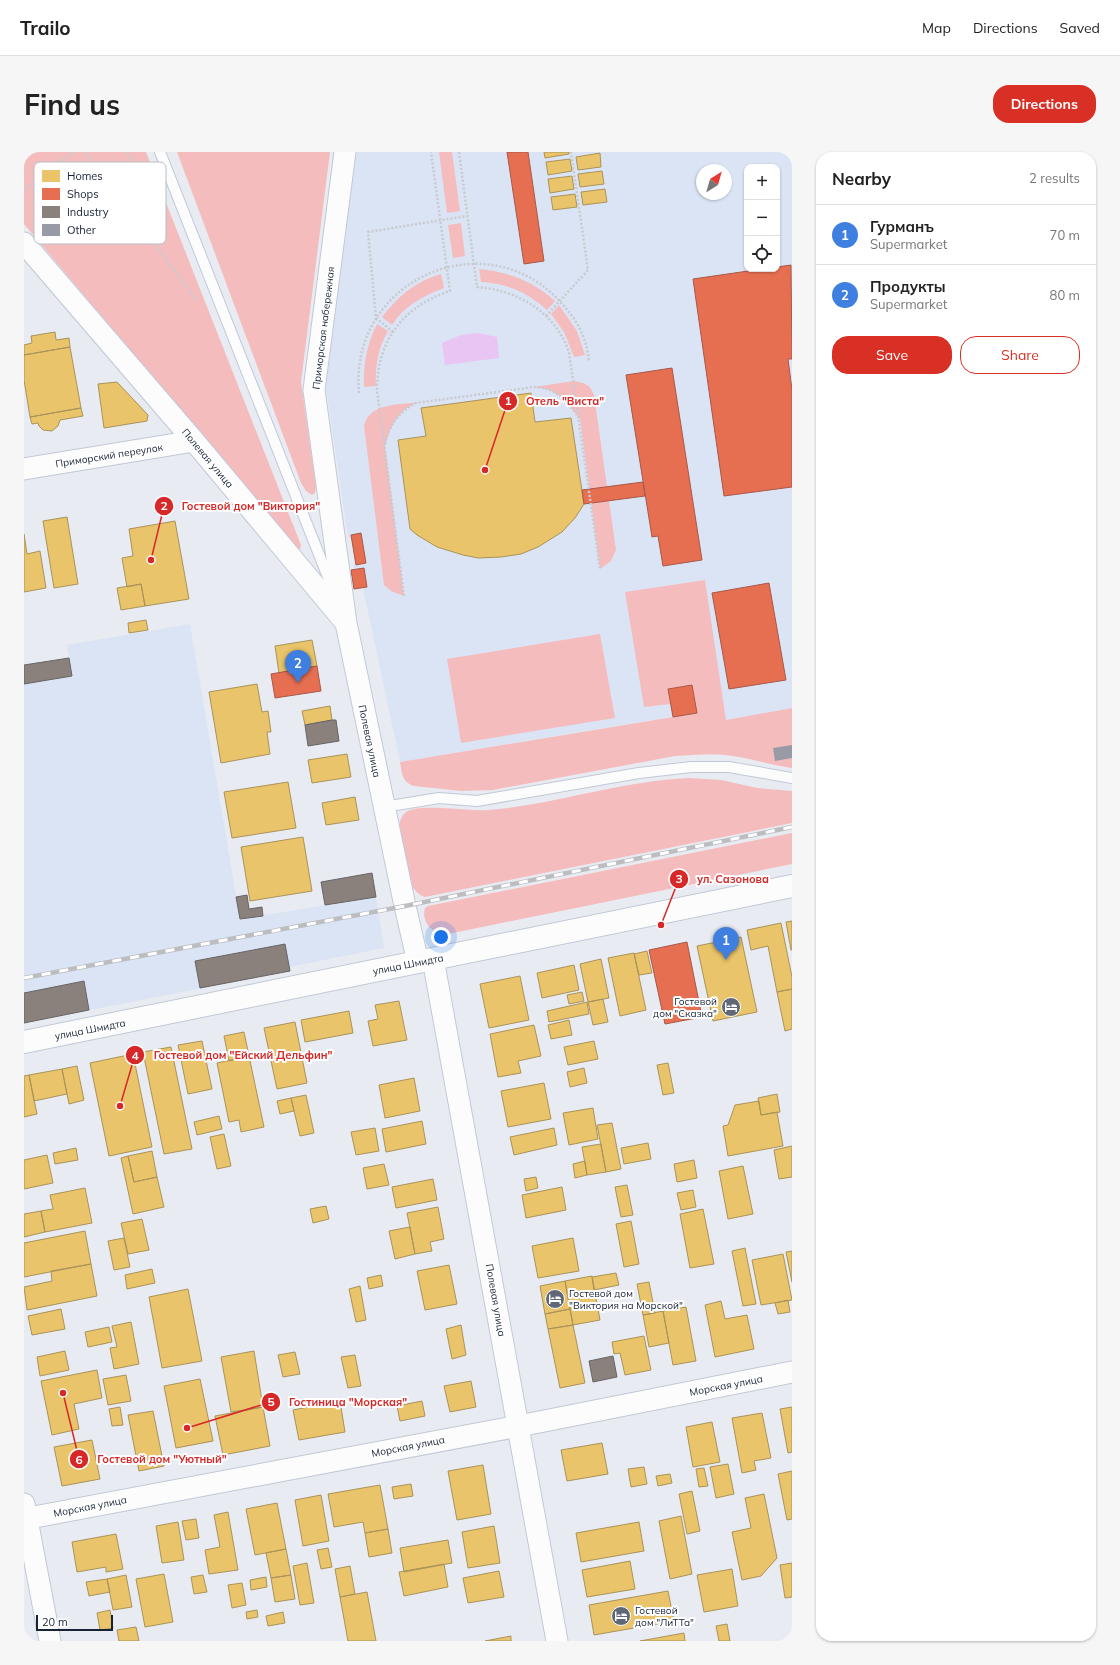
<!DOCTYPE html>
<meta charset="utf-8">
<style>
:root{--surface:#fff;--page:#f6f6f6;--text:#222;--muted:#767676;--line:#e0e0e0;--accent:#d93025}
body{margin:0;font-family:Mulish,sans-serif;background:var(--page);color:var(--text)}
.controls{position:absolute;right:12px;top:12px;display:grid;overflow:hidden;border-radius:8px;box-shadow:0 1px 3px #0004}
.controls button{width:36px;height:36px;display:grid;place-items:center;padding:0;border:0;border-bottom:1px solid var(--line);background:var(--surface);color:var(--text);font:20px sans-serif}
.compass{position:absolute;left:672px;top:12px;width:36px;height:36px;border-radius:50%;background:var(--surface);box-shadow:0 1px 3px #0004;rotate:37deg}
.scale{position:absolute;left:12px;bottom:10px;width:77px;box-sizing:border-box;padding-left:4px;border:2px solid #162235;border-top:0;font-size:11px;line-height:14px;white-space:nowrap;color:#162235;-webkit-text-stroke:3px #fff;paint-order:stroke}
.you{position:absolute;left:417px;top:785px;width:14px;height:14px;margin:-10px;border:3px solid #fff;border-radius:50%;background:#1a73e8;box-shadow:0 0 0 6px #1a73e833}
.badge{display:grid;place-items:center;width:26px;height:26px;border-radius:50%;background:var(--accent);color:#fff;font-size:13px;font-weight:700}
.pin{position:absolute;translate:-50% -33px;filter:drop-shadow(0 1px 2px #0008)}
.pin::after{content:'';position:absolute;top:21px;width:14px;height:12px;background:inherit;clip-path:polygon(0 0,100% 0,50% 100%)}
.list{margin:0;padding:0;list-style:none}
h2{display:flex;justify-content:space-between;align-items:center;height:52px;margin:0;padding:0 16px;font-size:17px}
h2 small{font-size:13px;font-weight:400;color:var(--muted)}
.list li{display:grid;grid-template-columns:26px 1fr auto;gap:12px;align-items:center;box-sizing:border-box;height:60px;padding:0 16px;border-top:1px solid var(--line)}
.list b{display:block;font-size:15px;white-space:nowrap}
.list p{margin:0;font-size:13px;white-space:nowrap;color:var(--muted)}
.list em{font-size:13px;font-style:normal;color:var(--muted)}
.actions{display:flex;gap:8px;padding:12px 16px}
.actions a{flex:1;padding:9px 0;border:1px solid var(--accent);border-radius:16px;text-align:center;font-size:14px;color:var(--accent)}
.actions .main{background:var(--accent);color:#fff}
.icon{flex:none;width:22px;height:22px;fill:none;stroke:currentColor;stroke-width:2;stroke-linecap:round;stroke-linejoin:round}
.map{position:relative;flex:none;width:768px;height:1489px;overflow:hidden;border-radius:16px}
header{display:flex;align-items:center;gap:24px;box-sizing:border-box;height:56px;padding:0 20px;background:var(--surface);border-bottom:1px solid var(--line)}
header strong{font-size:19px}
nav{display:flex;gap:22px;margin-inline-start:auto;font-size:14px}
.intro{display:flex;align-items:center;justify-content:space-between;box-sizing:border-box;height:96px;padding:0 24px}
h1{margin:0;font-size:28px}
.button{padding:10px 18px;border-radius:16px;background:var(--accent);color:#fff;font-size:14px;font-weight:700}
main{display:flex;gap:24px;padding:0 24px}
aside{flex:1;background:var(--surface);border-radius:16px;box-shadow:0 1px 3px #0004}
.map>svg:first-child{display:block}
</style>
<header>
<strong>Trailo</strong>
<nav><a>Map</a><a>Directions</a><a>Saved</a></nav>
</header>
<div class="intro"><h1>Find us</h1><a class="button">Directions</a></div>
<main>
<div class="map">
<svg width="768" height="1489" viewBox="0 0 768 1489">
<rect width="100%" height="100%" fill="#e8ebf1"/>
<path fill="#dbe4f4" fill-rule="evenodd" d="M331 0H768V556L702 568 700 556 376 610 339 436 330 437 327 418 330 417 329 413 332 412 328 385H324L302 236ZM723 15H753V117H723ZM678 18H702V42H678Z
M166 472 216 767 352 745 360 796 265 815V819L0 871V532L48 524 43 493Z"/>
<path fill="#f5bcbe" d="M0 0H122L277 393 276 397H273L0 72Z
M153 0H306L277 230 292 334 291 341 288 343 282 339 277 331Z
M415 0H428L436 59 423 61Z
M437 71 441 104 429 106 424 73Z
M455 117C485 120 509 129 531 149L523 158C504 141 482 131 457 130Z
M417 122 420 136C399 144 380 154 368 173L358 165C374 144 392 129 417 122Z
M535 153 553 179 561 203 550 205 540 180 527 162Z
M353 172 364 179C354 196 351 215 352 234L340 235C339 212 343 192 353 172Z
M550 229C561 231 566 232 570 243L592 398 587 409 576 417 556 267 540 247 526 238 510 235Z
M396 250C375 255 365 276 361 295L380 444 367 439 360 433 340 274C345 250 377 253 396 250Z
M681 428 702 568 768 556V616C745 613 723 605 701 603 685 601 667 603 651 604L469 638 437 639 390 634C378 630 378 622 376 610L673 561 668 533 644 537 647 552 620 555 601 440Z
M576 482 591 566 437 591 423 507Z
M665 626 697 628 733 636 768 639V671L401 745C387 740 383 724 381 710 378 696 369 672 381 661 392 650 448 660 465 658 533 652 597 629 665 626Z
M768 681V712L419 783C407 780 397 769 401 756L404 754Z"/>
<path fill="#e9c5f3" d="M454 181 473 185 475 206 421 213 418 191 437 183Z"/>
<path fill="#e9c46a" stroke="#aa935a" d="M520 0H545V2L521 6Z
M576 1 577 15 554 18 552 5Z
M546 7 548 19 524 23 522 10Z
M578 19 580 32 556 35 554 22Z
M548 24 550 37 526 41 524 27Z
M581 37 583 50 559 53 557 40Z
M551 42 553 55 529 58 527 45Z
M31 180 32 188 45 186 46 195 0 203V193L8 191 7 184Z
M46 195 57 256 6 265 0 228V203Z
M93 230 124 263 123 269 80 276 74 232Z
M507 241 511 270 547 266 560 352 551 366 538 380 514 395 497 402 477 405 454 406 439 403 413 395 393 383 386 377 374 288 402 284 397 256Z
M57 256 59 264 36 268 34 274 28 279 19 278 15 274 14 271 8 272 6 265Z
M43 365 54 432 30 436 19 369Z
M151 369 165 447 121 454 117 432 103 435 98 406 109 404 105 377Z
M0 382 3 402 16 399 22 436 0 440Z
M117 432 121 454 97 458 93 436Z
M122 468 124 478 105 481 104 471Z
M288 488 293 514 255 521 251 494Z
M233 532 238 560 244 559 247 580H243L246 602 197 611 185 540Z
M306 554 308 568 281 573 278 559Z
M323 602 327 625 288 631 284 608Z
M264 630 272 676 208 686 200 640Z
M331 645 335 668 302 673 298 651Z
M279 685 288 739 226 749 217 695Z
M768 769V798H767L762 770Z
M757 771 768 825V837L753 840 744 794 727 798 723 778Z
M717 785 733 860 689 869 673 794Z
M623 799 628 821 615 823 610 802Z
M610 801 622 858 596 864 584 806Z
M577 807 585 846 564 850 556 812Z
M550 813 555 838 518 846 513 821Z
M496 824 505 868 465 876 456 832Z
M768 837V877L761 879 753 840Z
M558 840 560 849 545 852 543 843Z
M579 847 584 870 569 873 564 850Z
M375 849 383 888 349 894 344 869 354 867 351 853Z
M563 850 565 862 525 870 523 859Z
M325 859 329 881 281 890 277 868Z
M545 868 548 883 527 887 524 873Z
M271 870 283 931 253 937 240 876Z
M510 873 517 904 494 909 497 921 474 925 466 882Z
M220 880 225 904 205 909 200 884Z
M178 889 188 937 164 942 154 893Z
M570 889 574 907 544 913 540 895Z
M147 895 168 997 140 1002 119 900Z
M109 902 128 995 85 1004 66 911Z
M225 904 240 975 217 980 215 968 205 970 193 911Z
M644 911 650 941 639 943 633 913Z
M53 914 60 948 45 952 38 917Z
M560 916 563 931 546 935 543 920Z
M38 917 43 942 10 949 5 923Z
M5 923 13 962 0 965V924Z
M390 926 396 959 361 966 355 933Z
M520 931 527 967 484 975 477 939Z
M753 942 756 960 737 963 734 946Z
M282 943 290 981 276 984 267 946Z
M267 946 270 959 256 962 253 949Z
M735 949 737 963 753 960 759 994 704 1004 699 974 704 973 711 953Z
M569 956 574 987 545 993 539 961Z
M195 964 198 977 173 983 170 970Z
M398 969 402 992 362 1000 358 977Z
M588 971 597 1017 582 1020 573 973Z
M351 976 355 999 332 1003 327 980Z
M530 976 533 993 490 1003 486 985Z
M200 982 207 1014 193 1017 186 985Z
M624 991 627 1007 600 1012 597 996Z
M577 992 582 1020 563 1023 558 995Z
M768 994V1025L755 1027 750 998Z
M52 996 54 1008 31 1012 29 1001Z
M128 999 133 1025 110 1030 104 1004Z
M23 1003 29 1031 0 1037V1008Z
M104 1004 110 1030 133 1025 140 1055 109 1062 97 1006Z
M670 1008 673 1026 653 1030 650 1012Z
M561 1009 563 1023 551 1026 549 1012Z
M360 1012 365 1033 343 1037 339 1016Z
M719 1014 729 1062 704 1067 695 1019Z
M512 1025 514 1036 502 1039 500 1027Z
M409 1027 413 1048 372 1056 368 1035Z
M603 1033 609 1063 597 1065 591 1035Z
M538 1035 542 1058 502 1066 498 1043Z
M61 1036 68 1071 21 1080 17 1059 29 1057 26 1043Z
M669 1038 672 1055 657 1058 653 1041Z
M302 1054 305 1067 289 1071 286 1057Z
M414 1055 420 1087 406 1090 408 1099 391 1102 383 1061Z
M679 1057 690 1112 666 1116 656 1062Z
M17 1059 21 1080 0 1085V1062Z
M118 1067 125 1098 104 1102 97 1071Z
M607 1069 615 1112 600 1115 592 1072Z
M386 1075 391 1102 371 1107 365 1079Z
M61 1079 67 1112 0 1125V1091Z
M100 1086 106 1115 90 1118 84 1089Z
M549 1086 555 1119 514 1126 508 1094Z
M721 1096 732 1152 719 1154 708 1099Z
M768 1099V1130L762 1100Z
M759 1102 768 1148 737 1153 728 1108Z
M67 1112 73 1144 3 1158 0 1135 28 1129 27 1119Z
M425 1113 433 1152 401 1158 393 1119Z
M128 1117 131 1131 103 1137 101 1123Z
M592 1121 595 1133 570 1138 568 1125Z
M357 1123 359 1134 345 1137 343 1126Z
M568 1124 576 1168 549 1173 541 1129Z
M541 1129 546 1157 521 1162 516 1134Z
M625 1130 631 1161 619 1163 613 1132Z
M336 1134 342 1168 332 1170 325 1137Z
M164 1137 178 1209 138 1216 125 1145Z
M764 1148 766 1160 754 1162 751 1151Z
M697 1149 701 1167 723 1163 730 1197 691 1205 681 1153Z
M662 1155 672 1209 649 1213 639 1159Z
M37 1157 41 1177 8 1183 4 1164Z
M546 1157 549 1173 524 1177 521 1162Z
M639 1159 645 1191 625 1195 619 1163Z
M107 1170 115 1212 90 1217 86 1196 93 1195 88 1174Z
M437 1173 442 1203 428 1207 422 1177Z
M549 1173 561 1231 536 1236 524 1177Z
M85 1175 88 1190 64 1195 61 1180Z
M620 1184 627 1218 601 1223 596 1201 590 1202 588 1190Z
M41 1199 45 1218 16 1224 13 1205Z
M230 1199 239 1255 207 1260 197 1205Z
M271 1200 276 1222 259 1225 254 1203Z
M331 1203 337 1234 324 1236 317 1205Z
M73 1218 78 1246 50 1252 55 1277 28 1283 17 1229Z
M102 1223 107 1249 84 1253 79 1227Z
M176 1227 189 1289 152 1296 140 1234Z
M447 1229 452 1255 426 1260 420 1234Z
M316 1249 321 1280 275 1288 269 1258Z
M398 1249 401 1264 376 1269 373 1254Z
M96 1255 99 1273 88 1274 85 1257Z
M239 1255 246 1294 199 1303 191 1264Z
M768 1255V1300L764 1301 756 1257Z
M129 1259 140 1314 115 1319 104 1263Z
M738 1261 747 1306 730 1309 732 1318 718 1321 708 1266Z
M688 1270 696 1310 669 1315 662 1275Z
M68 1288 76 1327 38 1334 30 1295Z
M578 1291 584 1322 543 1329 537 1298Z
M704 1312 710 1342 692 1346 686 1315Z
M459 1313 467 1362 433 1368 424 1319Z
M620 1315 623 1332 607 1335 604 1317Z
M680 1316 684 1334 675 1335 672 1317Z
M768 1319V1367L763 1368 754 1322Z
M646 1322 648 1331 634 1334 632 1324Z
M387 1332 389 1344 370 1347 368 1335Z
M356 1333 364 1377 341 1381 339 1370 310 1375 304 1342Z
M668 1339 676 1379 663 1382 655 1342Z
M740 1342 753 1406 737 1424 718 1428 708 1380 727 1376 721 1346Z
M297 1343 305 1389 279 1394 271 1348Z
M253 1351 262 1397 231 1403 222 1357Z
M204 1360 214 1418 185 1422 181 1398 196 1395 190 1363Z
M657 1364 668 1422 646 1427 635 1369Z
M172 1367 175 1386 162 1388 158 1369Z
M154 1370 160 1408 138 1411 132 1374Z
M615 1370 620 1399 557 1410 552 1381Z
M470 1374 476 1411 444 1416 438 1380Z
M364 1377 368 1401 345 1405 341 1381Z
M92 1382 99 1417 82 1420V1415L53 1420 48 1390Z
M424 1388 428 1411 380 1420 376 1396Z
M304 1396 308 1415 297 1417 293 1398Z
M262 1397 267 1423 247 1426 242 1401Z
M606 1409 611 1437 563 1445 558 1418Z
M283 1411 290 1451 276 1453 269 1414Z
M768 1411V1445L761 1446 756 1413Z
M420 1412 424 1435 380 1444 375 1420Z
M326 1414 331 1442 316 1445 311 1417Z
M708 1417 714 1454 680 1460 673 1423Z
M475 1419 480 1445 444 1451 439 1426Z
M140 1422 149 1470 121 1475 112 1427Z
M102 1423 108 1455 89 1458 83 1427Z
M179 1423 183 1440 170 1442 167 1425Z
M267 1423 271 1447 251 1450 247 1426Z
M242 1425 243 1435 227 1438 226 1428Z
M83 1427 86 1440 65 1444 62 1430Z
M218 1431 222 1453 208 1456 204 1433Z
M644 1439 650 1469 570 1483 565 1453Z
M343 1440 352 1489H324L316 1445Z
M86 1458 89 1476 76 1478 73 1461Z
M233 1458 234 1465 223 1467 222 1460Z
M259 1460 261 1471 244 1474 242 1464Z
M703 1472 706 1489H695L692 1474Z
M112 1475 115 1489H95L93 1478Z
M660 1481 661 1489H616Z
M487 1484V1489H461Z"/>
<path fill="#e76f51" stroke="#a85849" d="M483 0H504L520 109 500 112Z
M767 113 768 207H764L768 238V335L700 344 669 127 738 117H753V115Z
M648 216 678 408 639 414 634 384 628 385 602 223Z
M619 330 621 344 560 352 558 338Z
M337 381 342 411 332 413 327 383Z
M340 416 343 435 330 437 327 418Z
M745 431 762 528 705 537 688 441Z
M293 514 297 539 251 546 247 522Z
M668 533 673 561 649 565 644 537Z
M663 790 678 865 641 872 625 798Z"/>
<path fill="#8a817c" stroke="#676467" d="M45 506 48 524 0 532V513Z
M308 568H312L315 589 284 594 281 573Z
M348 721 352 745 301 753 297 730Z
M223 743 225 757 238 755 239 764 216 767 212 745Z
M261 792 266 819 176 836 171 809Z
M60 829 65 858 0 871V841Z
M589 1204 593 1225 569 1230 565 1209Z"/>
<path fill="#989aa6" d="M768 593V606L751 609 749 596Z"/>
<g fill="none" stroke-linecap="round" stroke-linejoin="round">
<g stroke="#c1c9d6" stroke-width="12">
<path id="lane" d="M136 0 311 443
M360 655 415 646 453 649 615 621 667 615H705L768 626"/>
</g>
<g stroke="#c1c9d6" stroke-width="23">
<path id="street" d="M321 0 290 238 322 471 381 754 394 810
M0 91 170 289 322 471
M0 317 170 289
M409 807 533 1489
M0 1352 26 1489
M0 1367 495 1274 768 1220"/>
</g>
<g stroke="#c1c9d6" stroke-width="24">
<path id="secondary" d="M0 890 768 734"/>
</g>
<path stroke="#c8cacf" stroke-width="2.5" stroke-dasharray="2 2" stroke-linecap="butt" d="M61 0 174 150
M103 0 130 39
M435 0 453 135C494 138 531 160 545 200L576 417
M0 38 49 0
M522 164 564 118 547 0
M369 180 352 166 344 80 443 64
M335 241C324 127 465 66 539 153 554 169 563 187 565 210
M361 292C365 274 374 260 392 251L510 235C532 235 544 250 555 266
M380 444 353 238C353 189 379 154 426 139L407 0"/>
<use href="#lane" stroke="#fcfcfd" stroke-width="10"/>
<use href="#street" stroke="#fcfcfd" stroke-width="21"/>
<use href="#secondary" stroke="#fcfcfd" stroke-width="22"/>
<g stroke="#bcbdc0" stroke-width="4.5">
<path id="rail" d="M0 826 381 754 768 675"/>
</g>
<use href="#rail" stroke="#fff" stroke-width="3" stroke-dasharray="9" stroke-linecap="butt"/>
</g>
<defs>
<g id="hotel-disc" transform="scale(1)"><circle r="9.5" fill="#606877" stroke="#fff"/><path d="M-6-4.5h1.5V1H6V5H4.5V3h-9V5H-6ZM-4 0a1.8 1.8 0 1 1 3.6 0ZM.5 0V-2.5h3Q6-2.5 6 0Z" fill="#fff"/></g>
</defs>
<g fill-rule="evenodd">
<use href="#hotel-disc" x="707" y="855"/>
<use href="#hotel-disc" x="531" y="1147"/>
<use href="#hotel-disc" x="597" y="1464"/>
</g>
<g text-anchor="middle" stroke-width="4" stroke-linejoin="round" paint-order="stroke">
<g font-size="10" fill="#162235" stroke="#fff">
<text transform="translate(299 176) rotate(-83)" y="4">Приморская набережная</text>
<text transform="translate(85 303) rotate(-9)" y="4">Приморский переулок</text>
<text transform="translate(184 306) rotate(50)" y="4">Полевая улица</text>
<text transform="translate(346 589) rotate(78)" y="4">Полевая улица</text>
<text transform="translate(384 812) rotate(-11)" y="4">улица Шмидта</text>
<text transform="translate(66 877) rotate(-11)" y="4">улица Шмидта</text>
<text transform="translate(472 1148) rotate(80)" y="4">Полевая улица</text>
<text transform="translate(702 1233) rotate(-11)" y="4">Морская улица</text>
<text transform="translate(384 1294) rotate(-11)" y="4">Морская улица</text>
<text transform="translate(66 1354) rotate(-11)" y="4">Морская улица</text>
</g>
<g font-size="10" fill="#162235" stroke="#fff" text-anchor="start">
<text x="693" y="853" text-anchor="end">Гостевой<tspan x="693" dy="12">дом "Сказка"</tspan></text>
<text x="545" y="1145">Гостевой дом<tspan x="545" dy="12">"Виктория на Морской"</tspan></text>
<text x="611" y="1462">Гостевой<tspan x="611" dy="12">дом "ЛиТТа"</tspan></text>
</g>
</g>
<rect x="10" y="10" width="132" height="82" rx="6" fill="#fff" stroke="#b9bdc2" stroke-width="1"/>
<rect x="18" y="18" width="18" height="12" fill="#e9c46a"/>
<rect x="18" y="36" width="18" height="12" fill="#e76f51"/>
<rect x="18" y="54" width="18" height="12" fill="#8a817c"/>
<rect x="18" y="72" width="18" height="12" fill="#989aa6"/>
<g font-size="11" fill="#162235">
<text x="43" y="28">Homes</text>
<text x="43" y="46">Shops</text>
<text x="43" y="64">Industry</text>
<text x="43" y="82">Other</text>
</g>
<path fill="none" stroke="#d62828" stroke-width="1.5" d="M461 318L484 249M127 408L140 354M637 773L655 727M96 954L111 903M163 1276L247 1250M39 1241L55 1307"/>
<g fill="#d62828" stroke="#fff" stroke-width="1.5">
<circle cx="461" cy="318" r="4"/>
<circle cx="127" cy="408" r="4"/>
<circle cx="637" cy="773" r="4"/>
<circle cx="96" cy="954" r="4"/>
<circle cx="163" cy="1276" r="4"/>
<circle cx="39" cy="1241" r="4"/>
<circle cx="484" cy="249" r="10"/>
<circle cx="140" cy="354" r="10"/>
<circle cx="655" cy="727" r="10"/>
<circle cx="111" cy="903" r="10"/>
<circle cx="247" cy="1250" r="10"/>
<circle cx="55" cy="1307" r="10"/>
</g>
<g font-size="12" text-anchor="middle" font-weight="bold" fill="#fff">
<text x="484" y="253">1</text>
<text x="140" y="358">2</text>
<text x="655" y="731">3</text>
<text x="111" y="908">4</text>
<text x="247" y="1254">5</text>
<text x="55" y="1312">6</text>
</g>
<g font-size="11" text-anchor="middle" font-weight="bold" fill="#d62828" stroke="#fff" stroke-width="4" stroke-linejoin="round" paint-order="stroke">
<text x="541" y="253">Отель "Виста"</text>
<text x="227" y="358">Гостевой дом "Виктория"</text>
<text x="709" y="731">ул. Сазонова</text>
<text x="219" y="907">Гостевой дом "Ейский Дельфин"</text>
<text x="324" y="1254">Гостиница "Морская"</text>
<text x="138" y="1311">Гостевой дом "Уютный"</text>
</g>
</svg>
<div class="controls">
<button>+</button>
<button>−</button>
<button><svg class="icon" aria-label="locate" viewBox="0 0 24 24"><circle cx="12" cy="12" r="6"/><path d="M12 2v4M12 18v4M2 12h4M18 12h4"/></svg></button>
</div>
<svg class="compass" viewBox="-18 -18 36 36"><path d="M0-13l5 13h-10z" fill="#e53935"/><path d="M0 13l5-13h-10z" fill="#767676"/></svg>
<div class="scale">20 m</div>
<div class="you"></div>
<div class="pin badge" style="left:702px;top:808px;background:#3f7fe0">1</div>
<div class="pin badge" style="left:274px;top:531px;background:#3f7fe0">2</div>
</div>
<aside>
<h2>Nearby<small>2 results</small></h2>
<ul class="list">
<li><span class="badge" style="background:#3f7fe0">1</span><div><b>Гурманъ</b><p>Supermarket</p></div><em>70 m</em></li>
<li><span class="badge" style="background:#3f7fe0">2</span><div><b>Продукты</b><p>Supermarket</p></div><em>80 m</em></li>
</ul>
<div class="actions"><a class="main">Save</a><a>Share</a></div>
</aside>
</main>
